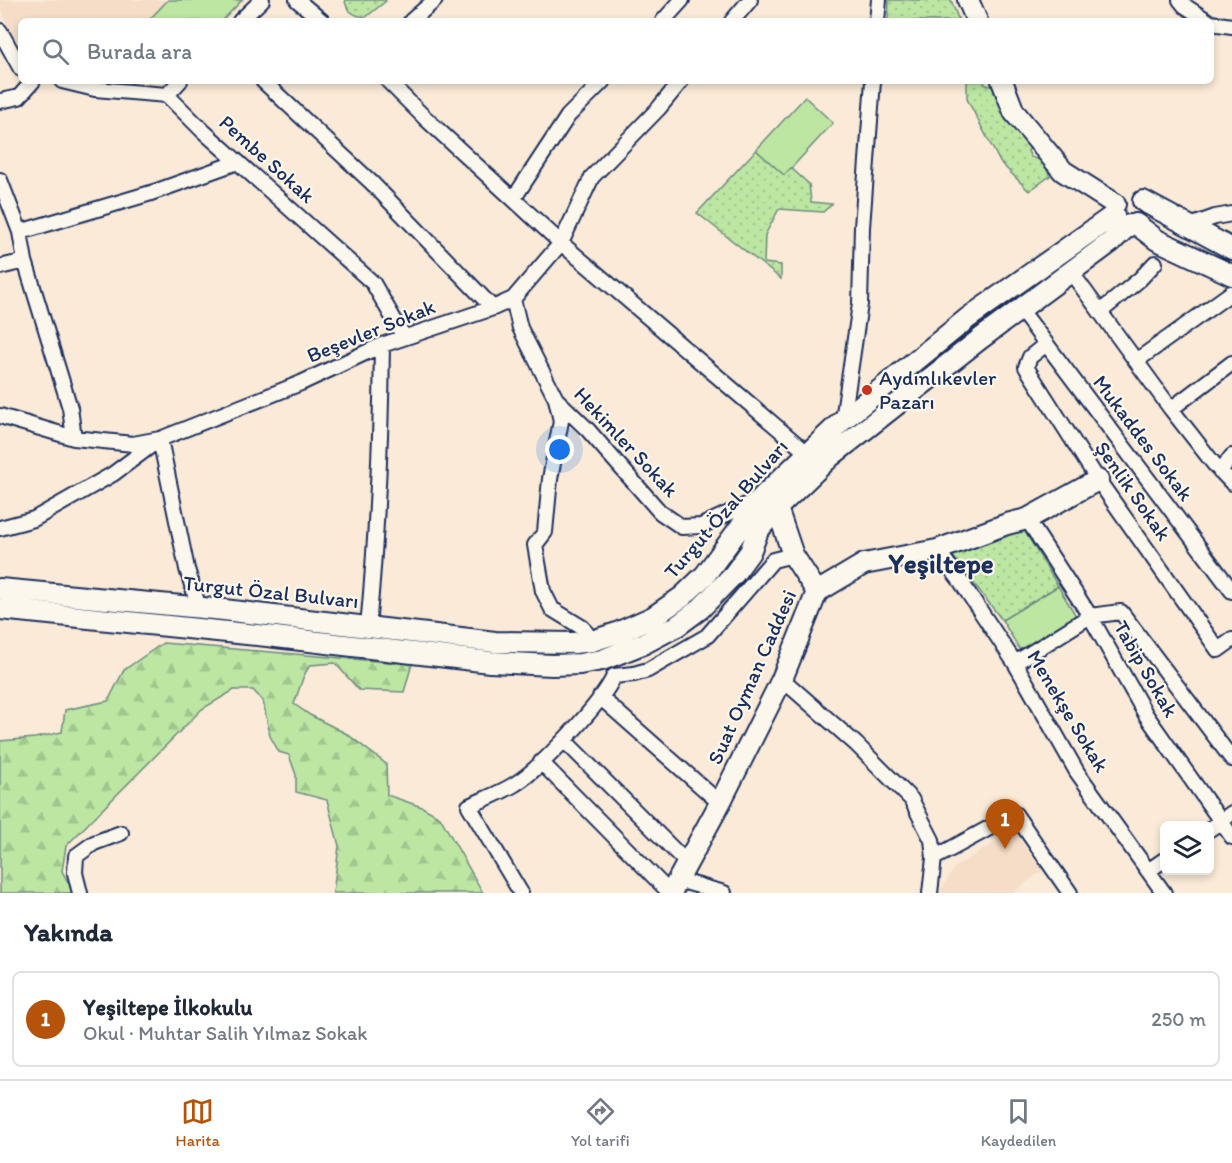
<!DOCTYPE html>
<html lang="tr">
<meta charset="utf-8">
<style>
:root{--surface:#fff;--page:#f6f6f7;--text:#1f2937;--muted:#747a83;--line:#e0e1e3;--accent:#b45309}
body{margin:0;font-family:Itim,sans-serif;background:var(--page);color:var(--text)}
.controls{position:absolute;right:18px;bottom:18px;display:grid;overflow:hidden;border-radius:9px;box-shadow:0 3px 9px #0003}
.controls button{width:54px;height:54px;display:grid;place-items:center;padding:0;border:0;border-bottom:2px solid var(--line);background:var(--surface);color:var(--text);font:30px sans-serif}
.you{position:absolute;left:560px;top:450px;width:21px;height:21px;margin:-15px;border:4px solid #fff;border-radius:50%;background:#1a73e8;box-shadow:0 0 0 9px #1a73e833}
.badge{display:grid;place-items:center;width:39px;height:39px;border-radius:50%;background:var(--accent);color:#fff;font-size:20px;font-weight:700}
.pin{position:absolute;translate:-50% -50px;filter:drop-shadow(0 2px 3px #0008)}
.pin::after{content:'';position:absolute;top:32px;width:21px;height:18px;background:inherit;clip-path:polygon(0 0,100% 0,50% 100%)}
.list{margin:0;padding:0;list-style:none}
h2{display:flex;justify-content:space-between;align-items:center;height:78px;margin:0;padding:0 24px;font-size:26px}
h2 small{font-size:20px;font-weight:400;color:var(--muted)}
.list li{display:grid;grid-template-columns:39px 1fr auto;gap:18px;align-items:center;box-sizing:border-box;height:96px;margin:0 12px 12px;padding:0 12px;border:2px solid var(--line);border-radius:9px}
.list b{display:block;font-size:22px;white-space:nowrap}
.list p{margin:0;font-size:20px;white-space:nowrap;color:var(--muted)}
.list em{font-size:20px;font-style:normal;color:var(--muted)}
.icon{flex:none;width:33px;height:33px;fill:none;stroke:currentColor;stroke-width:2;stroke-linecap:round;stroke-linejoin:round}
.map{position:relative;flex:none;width:1232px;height:893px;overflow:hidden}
.search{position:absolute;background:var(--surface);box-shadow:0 3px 9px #0003;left:18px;right:18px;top:18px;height:66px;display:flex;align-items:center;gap:15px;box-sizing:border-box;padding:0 21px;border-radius:9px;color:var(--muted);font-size:22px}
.sheet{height:186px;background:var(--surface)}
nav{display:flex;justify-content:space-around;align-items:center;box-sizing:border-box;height:84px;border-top:2px solid var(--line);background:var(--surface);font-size:16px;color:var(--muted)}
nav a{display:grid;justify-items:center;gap:3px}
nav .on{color:var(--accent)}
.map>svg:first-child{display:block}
</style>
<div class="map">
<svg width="1232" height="893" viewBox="0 0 1232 893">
<defs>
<pattern id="forest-firs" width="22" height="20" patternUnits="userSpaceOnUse" patternTransform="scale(1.5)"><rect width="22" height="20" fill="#bce6a2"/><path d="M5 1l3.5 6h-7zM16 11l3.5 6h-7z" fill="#a1c68e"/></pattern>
<pattern id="park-dots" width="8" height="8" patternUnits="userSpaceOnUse" patternTransform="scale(1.5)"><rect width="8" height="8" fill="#bce6a2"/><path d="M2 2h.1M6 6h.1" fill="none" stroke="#a1c68e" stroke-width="1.8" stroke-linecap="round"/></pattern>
</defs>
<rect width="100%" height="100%" fill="#faead7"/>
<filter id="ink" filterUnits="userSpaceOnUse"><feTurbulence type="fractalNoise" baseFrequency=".0167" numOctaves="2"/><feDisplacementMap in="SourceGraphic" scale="12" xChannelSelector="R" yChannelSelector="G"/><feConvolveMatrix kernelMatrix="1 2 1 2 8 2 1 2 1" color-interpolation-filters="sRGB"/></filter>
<g filter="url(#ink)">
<path fill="#f5ddc7" d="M0 0H245L224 21H21V42L13 39 0 5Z
M1014 831 1042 871 1012 893H939L955 867Z"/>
<path fill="#bce6a2" stroke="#6c8a80" stroke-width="1.5" d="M168 0H242L222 21H148Z
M805 97 833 123 784 176 756 150Z
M1058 586 1076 616 1020 650 1002 620Z"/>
<path fill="url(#forest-firs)" stroke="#6c8a80" stroke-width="1.5" d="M163 643 412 664 404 692 359 690 335 663 310 665 304 675 294 704 310 715 347 734 386 764 387 795 422 807 440 817 483 893H333L339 846 327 800 296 792V775L289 755 279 752 270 736 263 701 253 690H234L202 709 66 846 62 871 74 893H0V741L35 738 62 732 65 710 108 701 124 670Z"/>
<path fill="url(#park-dots)" stroke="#6c8a80" stroke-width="1.5" d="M345 0H385L386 1 366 17C355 16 346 12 345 0Z
M889 0H951L959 21H888Z
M967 81H985L984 84 996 88 1031 146 1028 151 1031 157 1043 161 1050 176 1029 191 1000 162 967 99Z
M756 150 784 175 791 168 809 184 811 202 832 204 823 212 779 209 765 235 764 263 781 265V279L697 213Z
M1024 530 1058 586 1002 620 952 555 1010 532Z"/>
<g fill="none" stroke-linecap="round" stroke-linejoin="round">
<g stroke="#1b2f5e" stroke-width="18">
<path id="street" d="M297 0 322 21
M1180 0 1185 6 1208 21
M240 21 262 0
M411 21 435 0
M663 21 682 0
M732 21 750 0
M877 21 879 0
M1211 23 1232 26
M0 31 21 69
M62 81 95 89 167 95 202 130 373 283 404 337
M263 81 372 183 493 308
M388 81 425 118 561 243 813 458
M167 95 180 81
M0 101 19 97 33 81
M0 180 20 232 25 261 70 408 74 438
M514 198 568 116 603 81
M1190 226 1215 217 1232 214
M20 232 151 193 238 162
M0 267 25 261
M1071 272 1171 409 1214 464 1232 483
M513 299 520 328 556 399 588 430 660 512 682 527 701 526 759 499
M1020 309 1232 591
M1100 312 1140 279 1155 263
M1046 344 1030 357 1026 367 1098 480 1218 650 1232 640
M1136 361 1231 293
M556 399 561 421 550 479 545 532 535 545 543 591 552 609 583 628 592 641
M1171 409 1232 363
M0 416 74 438 133 444 160 439 187 569 199 608
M843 420 860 304 862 227 873 81
M1220 471 1232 456
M1027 519 1090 616 1146 715 1232 837
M0 528 34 519 113 474 160 439 301 383 382 345 493 308 513 299 561 243 592 177 659 108 681 81
M937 550 959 579 1015 663 1077 772 1164 893
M368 627C377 533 381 440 382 345
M1015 663 1090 616 1121 612 1232 759
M614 676 634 674 648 670 707 636 773 560 793 555
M782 679 856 744 911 799 932 840 934 858 930 893
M600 697 720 803
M564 740 688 864
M541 762 670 893
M1210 829 1232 813
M934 858 1015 814 1070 893
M1148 871 1164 860
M678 880 724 893
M80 893 75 873 76 856 94 843 121 833
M521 893 469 806C484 799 501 793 515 784 540 769 603 702 614 676"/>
</g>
<g stroke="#1b2f5e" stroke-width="24">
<path id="secondary" d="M968 0 977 21
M1002 81 1014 112 1063 171 1115 204
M1143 201 1232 249
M1136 224 1157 240 1232 275
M770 502 777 508 793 555 817 592
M0 589 224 610 495 642 574 643 592 641 617 633 653 617 682 597 705 575 763 496 843 420 968 318 1114 215
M0 609 267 636 490 662 552 665 580 664 602 660 645 643 677 626 700 609 734 574 750 552 758 531 777 508 830 457 980 339 1111 242 1129 225
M671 893 720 803 782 679 817 592 864 564 937 550 1007 524 1027 519 1098 480"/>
</g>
<use href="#street" stroke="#fbf7ec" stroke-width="14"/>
<use href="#secondary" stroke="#fbf7ec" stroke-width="20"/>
</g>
</g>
<circle fill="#c8321e" stroke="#fbf7ec" stroke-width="2" cx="867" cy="390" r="6"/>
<g text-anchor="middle" stroke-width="4.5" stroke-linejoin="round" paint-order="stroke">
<g font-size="21" fill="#1b2f5e" stroke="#fbf7ec">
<text transform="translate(267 159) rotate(42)" y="7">Pembe Sokak</text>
<text transform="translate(371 331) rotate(-22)" y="7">Beşevler Sokak</text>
<text transform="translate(1143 438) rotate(53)" y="7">Mukaddes Sokak</text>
<text transform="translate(626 442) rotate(47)" y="7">Hekimler Sokak</text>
<text transform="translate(1133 491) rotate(55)" y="7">Şenlik Sokak</text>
<text transform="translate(726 509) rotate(-49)" y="7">Turgut Özal Bulvarı</text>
<text transform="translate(271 592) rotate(6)" y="7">Turgut Özal Bulvarı</text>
<text transform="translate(1146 669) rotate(60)" y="7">Tabip Sokak</text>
<text transform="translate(752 677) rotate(-66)" y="7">Suat Oyman Caddesi</text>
<text transform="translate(1068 711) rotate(59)" y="7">Menekşe Sokak</text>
</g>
<g font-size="21" fill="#1b2f5e" stroke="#fbf7ec" text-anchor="start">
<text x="879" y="385">Aydınlıkevler<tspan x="879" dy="24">Pazarı</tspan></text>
</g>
<g font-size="27" font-weight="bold" fill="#1b2f5e" stroke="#fbf7ec">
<text x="941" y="573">Yeşiltepe</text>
</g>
</g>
</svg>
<div class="controls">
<button><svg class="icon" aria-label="layers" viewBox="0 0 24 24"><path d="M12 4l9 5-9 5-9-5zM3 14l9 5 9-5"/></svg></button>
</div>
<div class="you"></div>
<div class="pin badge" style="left:1005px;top:849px">1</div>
<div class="search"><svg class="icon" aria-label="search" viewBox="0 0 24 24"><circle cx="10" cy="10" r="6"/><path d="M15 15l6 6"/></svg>Burada ara</div>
</div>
<section class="sheet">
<h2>Yakında<small></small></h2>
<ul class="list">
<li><span class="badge">1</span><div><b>Yeşiltepe İlkokulu</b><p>Okul · Muhtar Salih Yılmaz Sokak</p></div><em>250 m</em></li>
</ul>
</section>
<nav>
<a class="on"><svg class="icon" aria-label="map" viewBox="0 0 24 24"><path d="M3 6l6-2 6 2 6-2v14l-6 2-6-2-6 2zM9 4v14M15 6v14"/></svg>Harita</a>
<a><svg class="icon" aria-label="directions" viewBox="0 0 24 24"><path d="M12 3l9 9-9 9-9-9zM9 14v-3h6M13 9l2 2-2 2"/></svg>Yol tarifi</a>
<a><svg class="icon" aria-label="saved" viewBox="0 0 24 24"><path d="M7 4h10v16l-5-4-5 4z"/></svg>Kaydedilen</a>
</nav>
